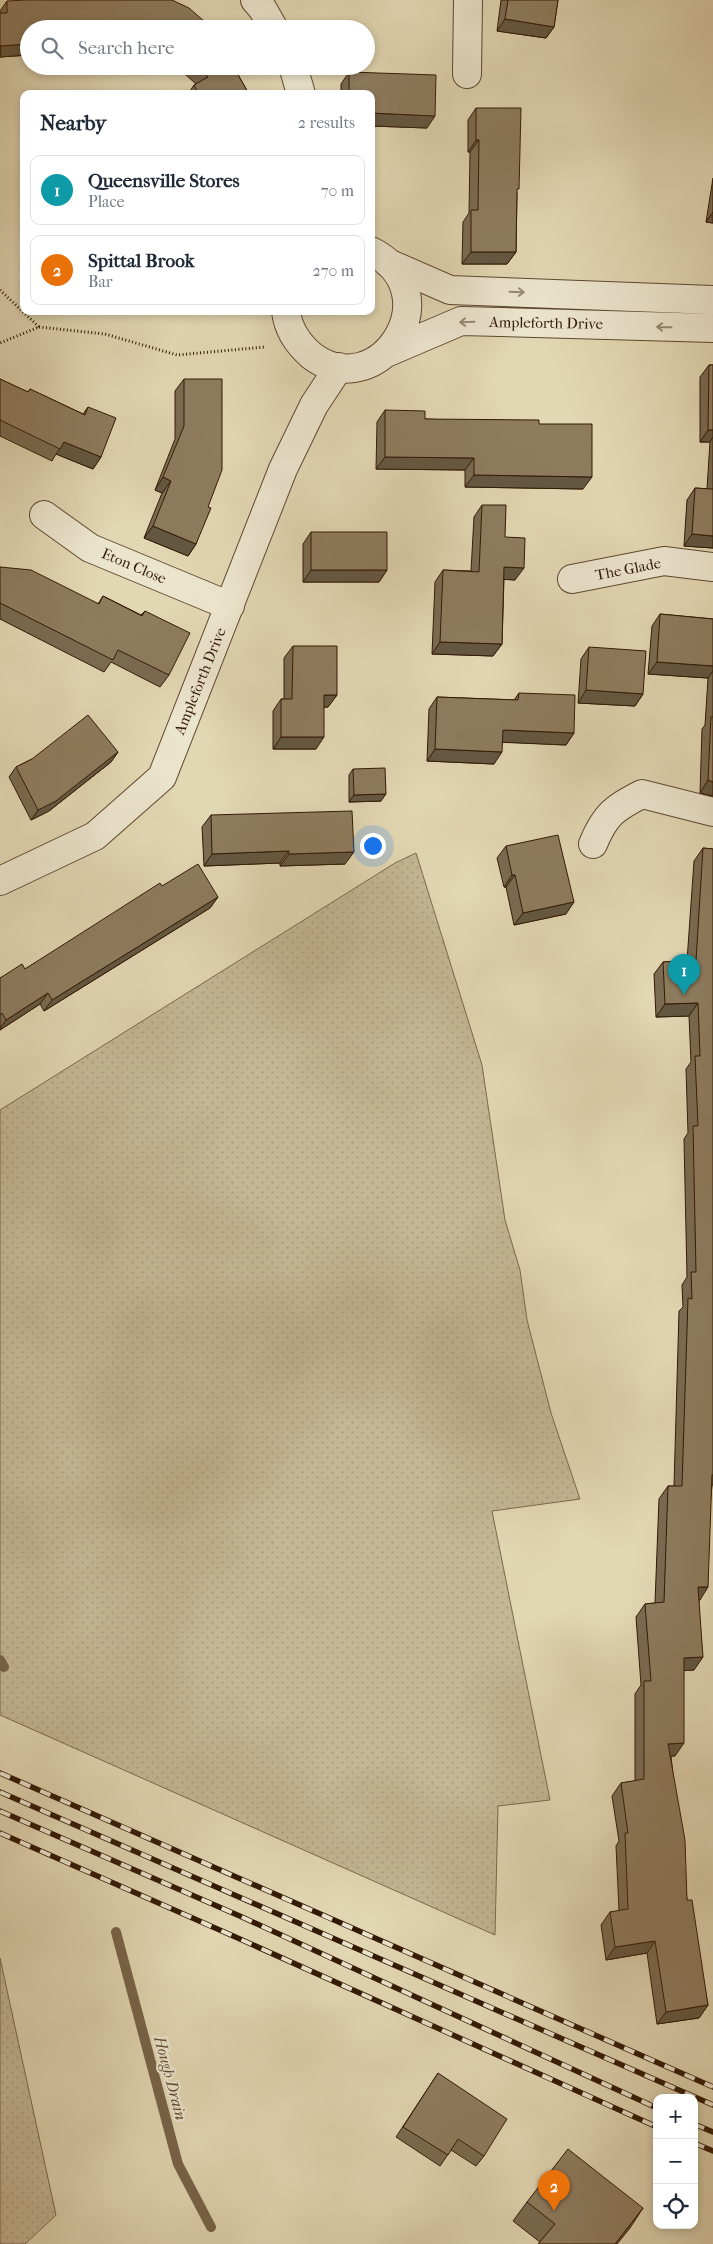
<!DOCTYPE html>
<meta charset="utf-8">
<style>
:root{--surface:#fff;--page:#f6f6f7;--text:#1f2937;--muted:#747a83;--line:#e0e1e3;--accent:#8f2418}
body{margin:0;font-family:"IM FELL French Canon",serif;background:var(--page);color:var(--text)}
.controls{position:absolute;right:15px;bottom:15px;display:grid;overflow:hidden;border-radius:10px;box-shadow:0 2px 8px #0003}
.controls button{width:45px;height:45px;display:grid;place-items:center;padding:0;border:0;border-bottom:1px solid var(--line);background:var(--surface);color:var(--text);font:25px sans-serif}
.you{position:absolute;left:372px;top:845px;width:18px;height:18px;margin:-12px;border:4px solid #fff;border-radius:50%;background:#1a73e8;box-shadow:0 0 0 8px #1a73e833}
.badge{display:grid;place-items:center;width:32px;height:32px;border-radius:50%;background:var(--accent);color:#fff;font-size:16px;font-weight:700}
.pin{position:absolute;translate:-50% -41px;filter:drop-shadow(0 1px 2px #0008)}
.pin::after{content:'';position:absolute;top:26px;width:18px;height:15px;background:inherit;clip-path:polygon(0 0,100% 0,50% 100%)}
.list{margin:0;padding:0;list-style:none}
h2{display:flex;justify-content:space-between;align-items:center;height:65px;margin:0;padding:0 20px;font-size:21px}
h2 small{font-size:16px;font-weight:400;color:var(--muted)}
.list li{display:grid;grid-template-columns:32px 1fr auto;gap:15px;align-items:center;box-sizing:border-box;height:70px;margin:0 10px 10px;padding:0 10px;border:1px solid var(--line);border-radius:10px}
.list b{display:block;font-size:19px;white-space:nowrap}
.list p{margin:0;font-size:16px;white-space:nowrap;color:var(--muted)}
.list em{font-size:16px;font-style:normal;color:var(--muted)}
.icon{flex:none;width:28px;height:28px;fill:none;stroke:currentColor;stroke-width:2;stroke-linecap:round;stroke-linejoin:round}
.map{position:relative;flex:none;width:713px;height:2244px;overflow:hidden}
.search{position:absolute;background:var(--surface);box-shadow:0 2px 8px #0003;left:20px;top:20px;width:355px;height:55px;display:flex;align-items:center;gap:12px;box-sizing:border-box;padding:0 18px;border-radius:28px;color:var(--muted);font-size:19px}
.panel{position:absolute;background:var(--surface);box-shadow:0 2px 8px #0003;left:20px;top:90px;width:355px;height:225px;border-radius:10px}
.map>svg:first-child{display:block}
</style>
<div class="map">
<svg width="713" height="2244" viewBox="0 0 713 2244">
<defs>
<pattern id="grass-dots" width="8" height="8" patternUnits="userSpaceOnUse" patternTransform="scale(1.25)"><rect width="8" height="8" fill="#c4b795"/><path d="M2 2h.1M6 6h.1" fill="none" stroke="#a99d7f" stroke-width="1.8" stroke-linecap="round"/></pattern>
</defs>
<rect width="100%" height="100%" fill="#e2d7b3"/>
<filter id="stains"><feTurbulence type="fractalNoise" baseFrequency=".004" numOctaves="4"/><feColorMatrix values="0 0 0 0 .2 0 0 0 0 .09 0 0 0 0 .02 0 0 0 .5 -.17"/></filter>
<radialGradient id="worn" r=".72"><stop offset=".6" stop-color="#630" stop-opacity="0"/><stop offset="1" stop-color="#630" stop-opacity=".3"/></radialGradient>
<path fill="url(#grass-dots)" stroke="#7b684d" d="M416 853 482 1065 505 1220 520 1270 527 1320 551 1413 580 1499 492 1511 550 1800 498 1806 495 1935 0 1715V1110L395 863Z
M0 1958 56 2215 25 2244H0Z"/>
<g fill="none" stroke-linecap="round" stroke-linejoin="round">
<path stroke="#78644a" stroke-width="10" d="M0 1660 4 1667
M116 1932 178 2164 211 2227"/>
<g stroke="#5e4830" stroke-width="30">
<path id="minor" d="M255 0 262 8 274 29
M293 66 301 94
M467 74 468 0
M388 263 450 290 713 300
M286 311C288 330 298 344 312 356 379 406 453 293 371 251
M386 353 461 321 713 328
M44 515 90 548 230 606
M572 579 664 561 713 567
M593 844C605 815 614 808 642 794L713 812
M0 881 95 836 162 777 283 469 314 405 339 367"/>
</g>
<path stroke="#321905" stroke-width="3" stroke-dasharray="1 2.5" stroke-linecap="butt" d="M0 290 39 327 0 343
M39 327 105 334 177 355 265 347"/>
<use href="#minor" stroke="#ece5ce" stroke-width="28"/>
<g stroke="#321905" stroke-width="5.5">
<path id="rail" d="M0 1773 713 2087
M0 1792 713 2105
M0 1811 242 1917 657 2108
M0 1833 231 1935 657 2127
M694 2124 713 2132
M694 2143 713 2151"/>
</g>
<use href="#rail" stroke="#ece5ce" stroke-width="4" stroke-dasharray="11" stroke-linecap="butt"/>
</g>
<path fill="#7a6b52" stroke="#321905" d="M501 0H558L554 27 546 38 497 31Z
M7 1 29 29V55L0 57V11Z
M176 66H233L249 94H188L194 85 196 84Z
M349 72 427 128 371 126V94H341V84Z
M476 108 517 193 516 252 507 264H462L463 222 469 213 470 152H468V120Z
M713 178V223L706 222Z
M709 365H713V548L684 546 687 500 695 488 707 489 710 442H700V377Z
M0 379 28 392 30 389 83 414 88 407 101 457 93 469 56 454 52 461 0 436Z
M184 379 208 507 196 544 188 556 144 538 162 493 155 490 175 439V391Z
M385 410 425 419 539 424 583 489 465 487V470L376 469 377 422Z
M482 505 505 537 515 580 504 579 502 644 493 656 432 654 435 582 443 570 471 571 474 517Z
M311 532 387 570 379 582H303V544Z
M0 567 98 604 103 596 141 615 145 611 169 675 160 687 111 662 104 672 0 619Z
M660 614 713 619V796L700 793 702 729 705 725 708 678 648 674 652 626Z
M293 646 337 695 328 707H324L316 749H273V711L281 699H284V658Z
M589 647 643 694 635 706 578 703 581 659Z
M519 693 574 733 566 745 503 742 494 764 427 761 429 709 437 697 514 700Z
M118 752 111 762 49 811 31 820 9 777 16 767 32 759Z
M353 769 381 801 349 802V775Z
M211 815 345 864 280 866V863L204 866 202 827Z
M506 846 566 914 514 925 506 887H504L497 858Z
M703 848 713 849V1484L712 1486 700 1600H699L694 1670H684L675 1756H671L687 1900 708 2005 699 2018 657 2024 647 1953 606 1960 601 1925 610 1912 619 1911 616 1846 619 1841 612 1796 621 1783 635 1781V1694L641 1685 636 1617 645 1604 655 1603 659 1499 668 1486H674L679 1311 683 1307 682 1285 687 1277 684 1139 688 1133 686 1069 691 1062 689 1016 656 1017 654 974 663 962 687 961 694 861Z
M162 886 218 897 210 908 44 1011 40 1004 0 1030V978L25 969Z
M438 2073 484 2156 476 2166 451 2150 440 2166 396 2137Z
M527 2202 630 2228 540 2242 513 2221Z"/>
<path fill="#635742" stroke="#321905" d="M505 19 554 27 546 38 497 31Z
M90 25 126 29H87Z
M29 44V55L0 57V46Z
M371 113 435 116 427 128 371 126Z
M476 140H479L470 152H468Z
M713 212V223L706 222Z
M471 252H516L507 264H462Z
M708 430H713V437L710 442H700Z
M64 442 101 457 93 469 56 454Z
M385 457 474 458 465 470 376 469Z
M474 475 592 477 583 489 465 487Z
M163 477 171 481 162 493 155 490Z
M153 526 196 544 188 556 144 538Z
M692 534 713 536V548L684 546Z
M504 567 524 568 515 580 496 579Z
M311 570H387L379 582H303Z
M440 642 502 644 493 656 432 654Z
M657 662 713 666V671L708 678 648 674Z
M586 690 643 694 635 706 578 703Z
M324 695H337L328 707H316Z
M503 730 574 733 566 745 495 742Z
M281 737H324L316 749H273Z
M435 749 502 752 494 764 427 761Z
M118 752 111 762 49 811 31 820 38 810Z
M708 780 713 782V796L700 793Z
M386 794 381 801 349 802 354 795Z
M289 851 280 863 204 866 212 854Z
M354 852 345 864 280 866 289 854Z
M512 875H515L506 887H504Z
M218 897 210 908 44 1011 52 1000Z
M574 902 566 914 514 925 523 913Z
M48 993 40 1004 0 1030V1028L6 1020Z
M698 1003 689 1016 656 1017 665 1004Z
M698 1587H708L700 1600H689Z
M703 1657 694 1670 675 1671 684 1658Z
M684 1743 675 1756H659L668 1744Z
M655 1941 647 1953 606 1960 615 1947Z
M708 2005 699 2018 657 2024 666 2012Z
M643 2208 630 2228 617 2244H615Z"/>
<path fill="#8e7c5f" stroke="#321905" d="M26 0H172L189 8 213 29H126L90 25V29H29V44L0 46 1 56H0V13H7V1Z
M508 0H558L554 27 505 19Z
M196 66H233L249 94H199L194 85 208 77Z
M349 72 436 75 435 116 371 113V94H349Z
M476 108H521L519 189H517L516 252H471V210H478L479 140H476Z
M709 365H713V430H708Z
M0 379 28 392 30 389 85 415 88 407 116 418 101 457 64 442 60 449 0 420Z
M184 379H222V470L208 507 211 508 196 544 153 526 171 481 163 477 184 426Z
M385 410 425 411V419L539 420V424H592V477L474 475V458L385 457Z
M695 488 713 489V536L692 534Z
M482 505H506L505 537 525 538 524 568 504 567 502 644 440 642 443 570 479 572Z
M311 532H387V570H311Z
M0 567 31 570 99 604 103 596 142 616 145 611 190 633 169 675 118 650 113 660 0 603Z
M660 614 713 619V666L657 662Z
M293 646H337V695H324V737H281V699H292Z
M589 647 646 651 643 694 586 690Z
M519 693 575 695 574 733 503 730 502 752 435 749 437 697 518 700Z
M88 715 118 752 56 801 38 810 16 767 32 759Z
M711 717H713V782L708 780Z
M385 768 386 794 354 795 353 769Z
M352 811 354 852 289 854V851L212 854 211 815Z
M558 835 574 902 523 913 515 875H512L506 846Z
M703 848 713 849V1475H712L708 1587H698L703 1657 684 1658V1743L668 1744 685 1840 687 1900H692L708 2005 666 2012 655 1941 615 1947 610 1912 628 1909 625 1833H628L621 1783 644 1779V1681H651L645 1604 664 1602 668 1486H682L688 1298 692 1299 691 1272H696L693 1126H698L695 1056H700L698 1003 665 1004 663 962 696 960Z
M198 864 218 897 52 1000 48 993 6 1020 2 1013 0 1015V978L22 964 25 969 160 883 162 886Z
M438 2073 507 2119 484 2156 458 2139 448 2155 403 2127Z
M568 2149 643 2208 615 2244H538L555 2224 527 2202Z"/>
<defs><path id="oneway-shaft" d="M-6 0H5M1.5-3L5.5 0L1.5 3" fill="none" stroke-width="1.6" stroke-linecap="round" stroke-linejoin="round" transform="scale(1.25)"/></defs>
<g stroke="#988974">
<use href="#oneway-shaft" transform="translate(517 292) rotate(2)"/>
<use href="#oneway-shaft" transform="translate(467 322) rotate(178)"/>
<use href="#oneway-shaft" transform="translate(664 327) rotate(-179)"/>
</g>
<g text-anchor="middle" stroke-width="4.5" stroke-linejoin="round" paint-order="stroke">
<g font-size="15" fill="#321905" stroke="#ece5ce">
<text transform="translate(546 323) rotate(1)" y="5">Ampleforth Drive</text>
<text transform="translate(134 566) rotate(23)" y="5">Eton Close</text>
<text transform="translate(628 569) rotate(-11)" y="5">The Glade</text>
<text transform="translate(200 681) rotate(-68)" y="5">Ampleforth Drive</text>
</g>
<g font-size="16" font-style="italic" fill="#604b33" stroke="#ece5ce">
<text transform="translate(171 2078) rotate(75)" y="6">Hough Drain</text>
</g>
</g>
<rect width="100%" height="100%" filter="url(#stains)"/>
<rect width="100%" height="100%" fill="url(#worn)"/>
</svg>
<div class="controls">
<button>+</button>
<button>−</button>
<button><svg class="icon" aria-label="locate" viewBox="0 0 24 24"><circle cx="12" cy="12" r="6"/><path d="M12 2v4M12 18v4M2 12h4M18 12h4"/></svg></button>
</div>
<div class="you"></div>
<div class="pin badge" style="left:684px;top:995px;background:#0f9aa8">1</div>
<div class="pin badge" style="left:554px;top:2211px;background:#e8710a">2</div>
<div class="search"><svg class="icon" aria-label="search" viewBox="0 0 24 24"><circle cx="10" cy="10" r="6"/><path d="M15 15l6 6"/></svg>Search here</div>
<section class="panel">
<h2>Nearby<small>2 results</small></h2>
<ul class="list">
<li><span class="badge" style="background:#0f9aa8">1</span><div><b>Queensville Stores</b><p>Place</p></div><em>70 m</em></li>
<li><span class="badge" style="background:#e8710a">2</span><div><b>Spittal Brook</b><p>Bar</p></div><em>270 m</em></li>
</ul>
</section>
</div>
